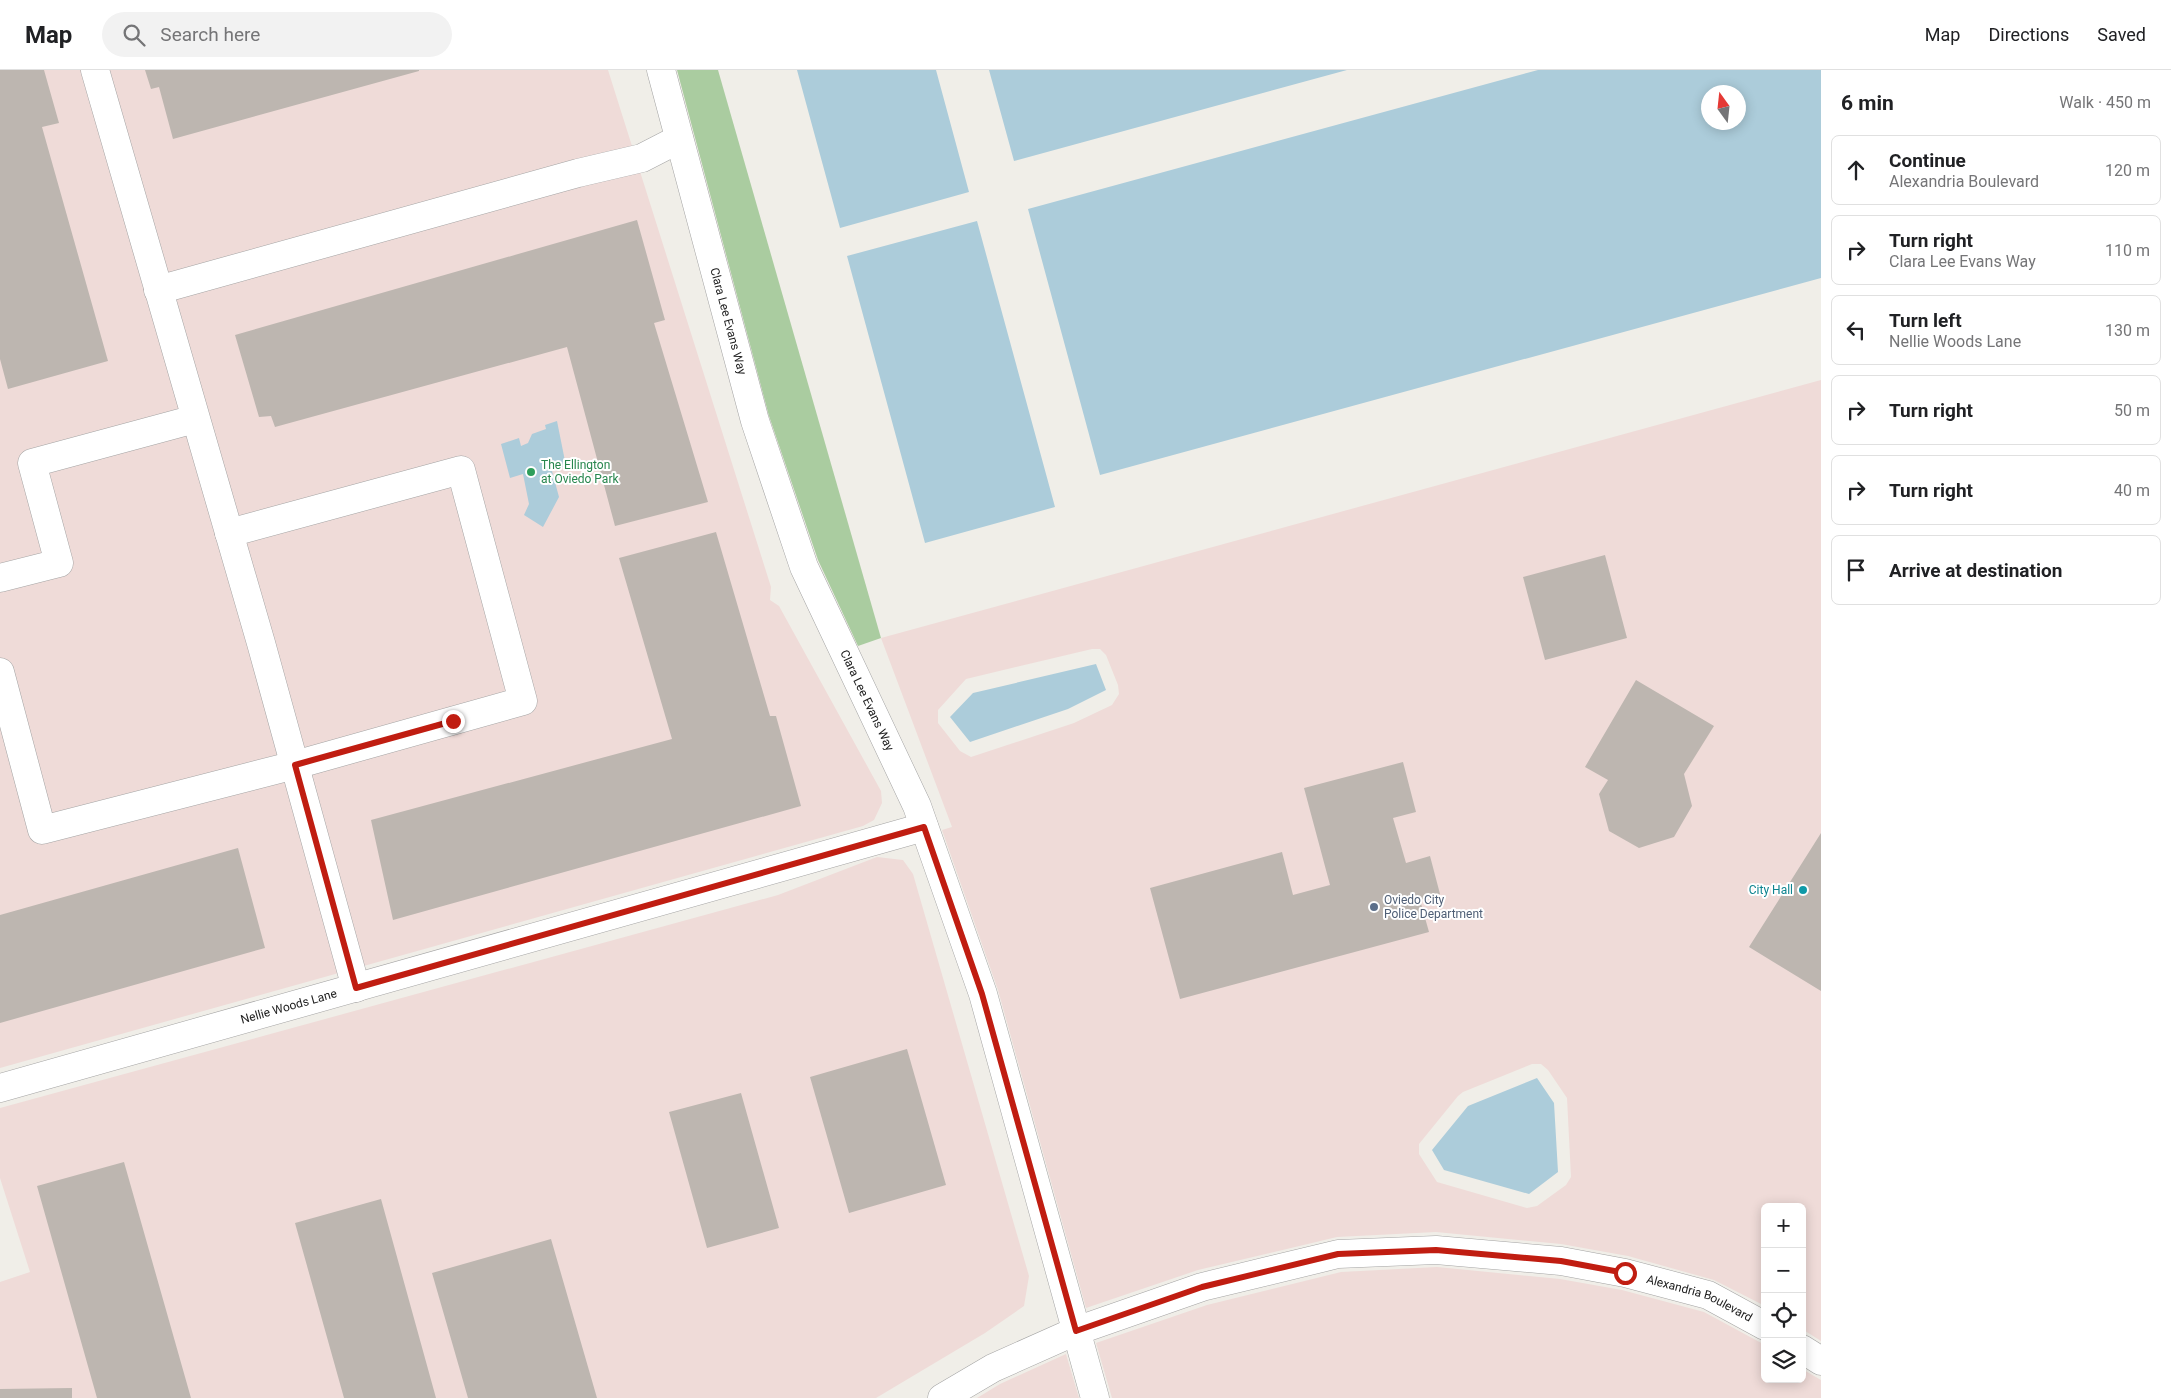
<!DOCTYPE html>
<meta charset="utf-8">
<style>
:root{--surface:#fff;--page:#f2f2f2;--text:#202124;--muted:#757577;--line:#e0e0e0}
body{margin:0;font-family:Roboto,sans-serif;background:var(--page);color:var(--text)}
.controls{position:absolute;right:15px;bottom:15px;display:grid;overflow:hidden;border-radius:8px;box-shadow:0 2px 12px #0003}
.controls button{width:45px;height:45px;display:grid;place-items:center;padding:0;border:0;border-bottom:1px solid var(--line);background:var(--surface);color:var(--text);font:25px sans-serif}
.compass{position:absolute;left:1701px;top:15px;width:45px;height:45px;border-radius:50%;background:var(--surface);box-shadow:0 2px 12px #0003;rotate:345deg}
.stop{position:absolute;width:15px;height:15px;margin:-11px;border:4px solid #c01d11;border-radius:50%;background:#fff}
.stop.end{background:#c01d11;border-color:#fff;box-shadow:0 1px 5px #0008}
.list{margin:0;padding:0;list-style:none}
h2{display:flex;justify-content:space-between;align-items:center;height:65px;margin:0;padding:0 20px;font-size:21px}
h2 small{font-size:16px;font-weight:400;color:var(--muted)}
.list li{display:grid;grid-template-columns:32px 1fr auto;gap:15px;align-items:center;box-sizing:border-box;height:70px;margin:0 10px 10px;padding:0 10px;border:1px solid var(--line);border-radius:8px}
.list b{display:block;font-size:19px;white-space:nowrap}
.list p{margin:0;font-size:16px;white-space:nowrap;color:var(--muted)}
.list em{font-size:16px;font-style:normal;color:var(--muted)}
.icon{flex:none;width:28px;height:28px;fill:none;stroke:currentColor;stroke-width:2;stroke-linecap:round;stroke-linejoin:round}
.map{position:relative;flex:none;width:1821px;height:1328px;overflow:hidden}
header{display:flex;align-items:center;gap:30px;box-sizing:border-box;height:70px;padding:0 25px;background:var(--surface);border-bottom:1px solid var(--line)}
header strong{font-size:24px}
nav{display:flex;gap:28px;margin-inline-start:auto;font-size:18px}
.search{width:350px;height:45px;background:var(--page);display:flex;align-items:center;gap:12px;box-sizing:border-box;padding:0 18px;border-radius:28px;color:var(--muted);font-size:19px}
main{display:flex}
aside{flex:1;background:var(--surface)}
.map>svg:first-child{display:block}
</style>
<header>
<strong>Map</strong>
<div class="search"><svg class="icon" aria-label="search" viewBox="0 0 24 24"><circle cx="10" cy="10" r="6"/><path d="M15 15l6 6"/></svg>Search here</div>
<nav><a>Map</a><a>Directions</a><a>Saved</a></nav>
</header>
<main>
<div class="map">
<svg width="1821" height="1328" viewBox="0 0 1821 1328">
<rect width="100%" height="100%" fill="#f0eee8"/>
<path fill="#efdbd8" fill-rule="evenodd" d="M0 0H608L771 517 770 530 779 536 881 721 882 733 874 750 863 756 0 998Z
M1821 310V1271L1802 1259V1137H1765V1236L1714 1210 1628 1186 1561 1174 1436 1162 1337 1167 1198 1200 1086 1238 998 920 942 760 952 757 881 568ZM1092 579H1100L1106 585 1118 615 1119 624 1112 635 1074 653 971 687 960 681 938 653V640L966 609ZM1532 994H1541L1548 1000 1567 1028 1571 1107 1566 1115 1537 1136 1527 1138 1437 1112 1419 1084V1074L1458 1026 1463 1022Z
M877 787 903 790 913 804 1029 1206 1024 1236 985 1263 876 1328H0V1212L30 1202 0 1108V1038L778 825Z
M1437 1197 1560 1209 1622 1220 1704 1242 1765 1275V1309H1802V1299L1821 1310V1328H1112L1096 1273 1207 1235 1341 1202Z
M1066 1284 1079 1328H977L1000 1314Z"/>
<path fill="#aacca0" d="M677 0H718L881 568 858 576 818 490 769 346Z"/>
<path fill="#acccda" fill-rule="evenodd" d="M797 0H936L969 122 840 158Z
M989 0H1347L1014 91Z
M1538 0H1821V208L1100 405 1028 139ZM1708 22H1738V52H1708Z
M977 151 1055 437 925 473 847 186Z
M557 351 566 396 552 401 559 427 543 457 524 445 529 434 523 404 510 408 501 374 519 368 521 376 528 373 532 364 546 359 545 355Z
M1096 594 1106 620 1068 639 970 672 950 647 973 623Z
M1537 1008 1554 1033 1558 1102 1529 1124 1444 1100 1432 1080 1468 1036Z"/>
<path fill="#bdb6b0" d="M0 0H44L59 53 42 57 108 291 8 319 0 289Z
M145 0H419V1L173 69 159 17 151 19Z
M637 150 665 250 654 253 708 432 615 456 567 277 275 357 271 346 259 347 235 265Z
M716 462 770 646H776L801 736 393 850 371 750 672 669 619 488Z
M1605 485 1627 568 1545 590 1523 507Z
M1636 610 1714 656 1684 704 1692 736 1674 767 1639 778 1609 761 1599 724 1608 710 1585 697Z
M1403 692 1416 742 1393 748 1406 793 1430 786 1440 824 1420 830 1429 862 1180 929 1150 818 1282 782 1293 825 1330 815 1304 718Z
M1821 763V921L1749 877Z
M238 778 265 878 0 953V845Z
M907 979 946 1115 849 1143 810 1007Z
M741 1023 779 1158 707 1178 669 1042Z
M124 1092 191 1328H97L37 1116Z
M381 1129 436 1328H344L295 1153Z
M551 1169 597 1328H468L432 1203Z
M72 1318V1328H0V1319Z"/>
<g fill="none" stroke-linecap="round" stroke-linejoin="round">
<g stroke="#a4a4a4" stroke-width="29">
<g id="minor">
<path d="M95 0 261 573 356 918"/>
<path id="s1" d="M661 0 755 351 804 497 917 736 983 924 1095 1328"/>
<path d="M158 220 578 103 642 88 679 69"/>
<path d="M0 508 59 493 32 393 195 349"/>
<path d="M0 602 42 760 295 695 523 631 461 400 229 463"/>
<path id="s2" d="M0 1018 924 757"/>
<path d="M1802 1279 1821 1291"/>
<path id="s3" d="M942 1328 993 1298 1076 1261 1202 1217 1338 1184 1436 1180 1561 1191 1625 1203 1708 1225 1765 1256"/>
</g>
</g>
<use href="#minor" stroke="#fff" stroke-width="28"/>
</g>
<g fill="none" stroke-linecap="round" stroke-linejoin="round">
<path stroke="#c01d11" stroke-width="6" d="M453 651 295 695 356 918 924 757 982 924 1076 1261 1202 1217 1338 1184 1436 1180 1561 1191 1625 1203"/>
</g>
<circle fill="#2e9e5b" stroke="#fff" stroke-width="2" cx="531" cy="402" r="5"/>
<circle fill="#0f9aa8" stroke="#fff" stroke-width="2" cx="1803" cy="820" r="5"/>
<circle fill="#5c6f8a" stroke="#fff" stroke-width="2" cx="1374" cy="837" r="5"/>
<g text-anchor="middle" stroke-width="4" stroke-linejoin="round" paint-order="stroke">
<g font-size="12" fill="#202020" stroke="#fff">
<text dy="4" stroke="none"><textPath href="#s1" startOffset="260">Clara Lee Evans Way</textPath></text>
<text dy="4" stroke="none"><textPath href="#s1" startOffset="665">Clara Lee Evans Way</textPath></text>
<text dy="4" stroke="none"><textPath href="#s2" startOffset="300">Nellie Woods Lane</textPath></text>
<text dy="4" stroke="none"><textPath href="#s3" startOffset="791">Alexandria Boulevard</textPath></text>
</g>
<g font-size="12" fill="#27864d" stroke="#fff" text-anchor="start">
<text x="541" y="399">The Ellington<tspan x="541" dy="14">at Oviedo Park</tspan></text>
</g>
<g font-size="12" fill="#0d838f" stroke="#fff" text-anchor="end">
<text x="1793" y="824">City Hall</text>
</g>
<g font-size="12" fill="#4e5e75" stroke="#fff" text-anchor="start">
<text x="1384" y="834">Oviedo City<tspan x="1384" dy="14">Police Department</tspan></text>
</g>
</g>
</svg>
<div class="controls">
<button>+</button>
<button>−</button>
<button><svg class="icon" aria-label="locate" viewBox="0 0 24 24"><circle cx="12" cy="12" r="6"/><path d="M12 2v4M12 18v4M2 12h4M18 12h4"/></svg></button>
<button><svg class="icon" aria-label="layers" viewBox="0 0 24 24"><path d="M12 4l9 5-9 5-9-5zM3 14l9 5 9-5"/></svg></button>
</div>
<svg class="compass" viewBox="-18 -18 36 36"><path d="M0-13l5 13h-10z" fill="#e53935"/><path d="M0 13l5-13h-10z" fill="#757577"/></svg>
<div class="stop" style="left:1625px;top:1203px"></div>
<div class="stop end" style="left:453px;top:651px"></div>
</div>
<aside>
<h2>6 min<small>Walk · 450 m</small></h2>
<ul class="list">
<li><svg class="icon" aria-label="ahead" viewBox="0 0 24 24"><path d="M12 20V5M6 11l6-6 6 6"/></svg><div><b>Continue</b><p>Alexandria Boulevard</p></div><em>120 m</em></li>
<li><svg class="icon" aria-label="right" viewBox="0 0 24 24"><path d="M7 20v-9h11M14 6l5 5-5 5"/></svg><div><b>Turn right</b><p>Clara Lee Evans Way</p></div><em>110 m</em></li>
<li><svg class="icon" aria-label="left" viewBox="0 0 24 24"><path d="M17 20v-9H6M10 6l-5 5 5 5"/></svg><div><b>Turn left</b><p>Nellie Woods Lane</p></div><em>130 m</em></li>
<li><svg class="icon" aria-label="right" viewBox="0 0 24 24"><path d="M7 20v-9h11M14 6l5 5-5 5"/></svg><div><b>Turn right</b></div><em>50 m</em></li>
<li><svg class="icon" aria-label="right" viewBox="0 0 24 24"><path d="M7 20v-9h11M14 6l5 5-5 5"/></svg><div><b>Turn right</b></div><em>40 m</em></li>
<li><svg class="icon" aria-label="arrive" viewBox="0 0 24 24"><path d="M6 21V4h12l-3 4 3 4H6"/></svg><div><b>Arrive at destination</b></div></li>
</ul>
</aside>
</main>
